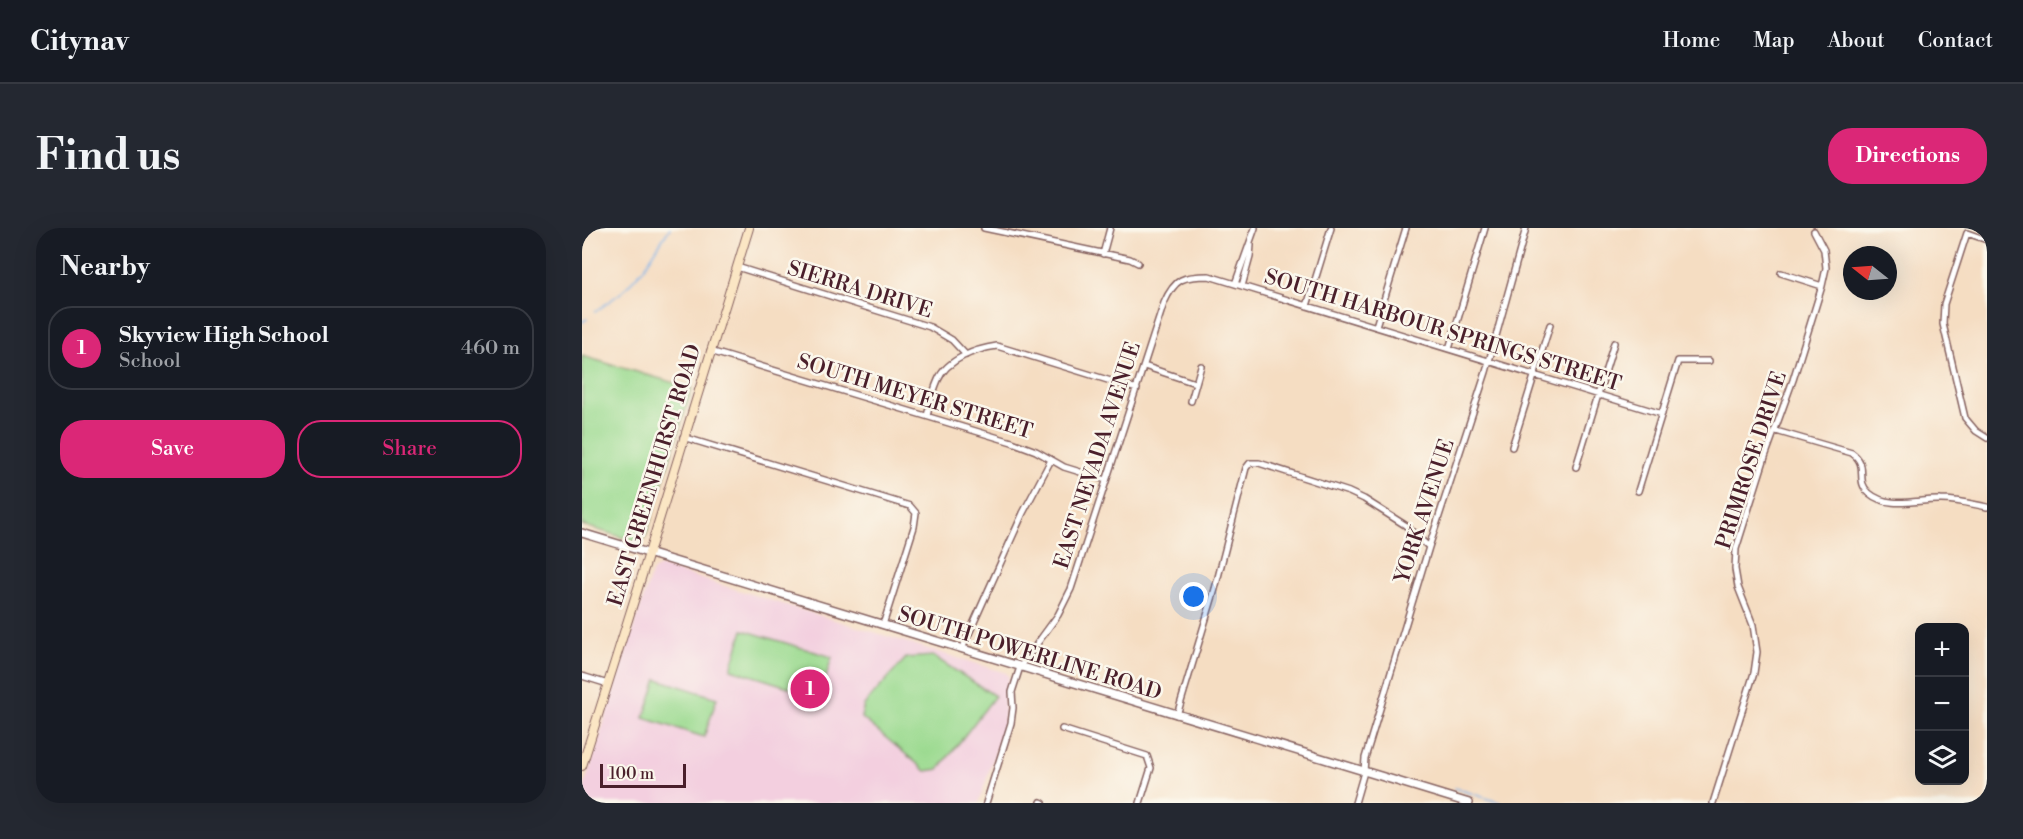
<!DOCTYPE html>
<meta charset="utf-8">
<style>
:root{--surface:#171b24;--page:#242831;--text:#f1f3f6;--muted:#9ea1a6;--line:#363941;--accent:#db2777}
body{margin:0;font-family:"Libre Bodoni",serif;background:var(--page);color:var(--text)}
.controls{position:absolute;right:18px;bottom:18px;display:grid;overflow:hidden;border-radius:12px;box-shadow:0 6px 24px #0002}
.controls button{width:54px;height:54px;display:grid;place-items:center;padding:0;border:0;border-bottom:2px solid var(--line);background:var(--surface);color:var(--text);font:30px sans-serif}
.compass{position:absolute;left:1261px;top:18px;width:54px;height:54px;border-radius:50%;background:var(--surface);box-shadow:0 6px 24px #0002;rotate:287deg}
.scale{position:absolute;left:18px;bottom:15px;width:86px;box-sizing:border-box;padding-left:6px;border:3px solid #4a1f2b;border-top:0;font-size:16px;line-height:21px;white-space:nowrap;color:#4a1f2b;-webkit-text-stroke:4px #fbf7ec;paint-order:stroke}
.you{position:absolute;left:612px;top:369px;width:21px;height:21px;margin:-15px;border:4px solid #fff;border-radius:50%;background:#1a73e8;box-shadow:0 0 0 9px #1a73e833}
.badge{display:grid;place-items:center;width:39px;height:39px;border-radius:50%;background:var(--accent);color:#fff;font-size:20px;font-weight:700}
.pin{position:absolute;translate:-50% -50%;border:3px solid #fff;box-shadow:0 2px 6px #0006}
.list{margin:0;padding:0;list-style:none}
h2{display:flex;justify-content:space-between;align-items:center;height:78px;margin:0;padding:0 24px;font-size:26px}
h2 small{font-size:20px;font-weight:400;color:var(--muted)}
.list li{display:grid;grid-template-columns:39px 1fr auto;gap:18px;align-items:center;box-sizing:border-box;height:84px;margin:0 12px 12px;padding:0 12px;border:2px solid var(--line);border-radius:24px}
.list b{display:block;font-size:22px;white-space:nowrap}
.list p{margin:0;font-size:20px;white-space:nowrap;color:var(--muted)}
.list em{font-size:20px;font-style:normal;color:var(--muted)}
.actions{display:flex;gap:12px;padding:18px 24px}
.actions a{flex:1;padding:14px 0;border:2px solid var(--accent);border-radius:24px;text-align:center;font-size:21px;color:var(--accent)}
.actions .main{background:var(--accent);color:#fff}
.icon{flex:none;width:33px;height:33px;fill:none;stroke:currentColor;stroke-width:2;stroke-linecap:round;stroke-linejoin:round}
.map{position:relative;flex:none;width:1405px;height:575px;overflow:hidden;border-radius:24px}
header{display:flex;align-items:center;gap:36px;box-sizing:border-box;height:84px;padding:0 30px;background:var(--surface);border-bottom:2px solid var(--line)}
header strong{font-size:28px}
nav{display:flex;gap:33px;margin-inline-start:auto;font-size:21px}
.intro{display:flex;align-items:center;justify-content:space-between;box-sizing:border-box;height:144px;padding:0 36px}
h1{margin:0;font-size:42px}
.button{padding:15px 27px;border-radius:24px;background:var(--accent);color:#fff;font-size:21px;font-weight:700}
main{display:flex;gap:36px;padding:0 36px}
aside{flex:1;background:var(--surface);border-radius:24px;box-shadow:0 6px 24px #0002}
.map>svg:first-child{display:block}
</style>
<header>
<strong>Citynav</strong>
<nav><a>Home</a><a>Map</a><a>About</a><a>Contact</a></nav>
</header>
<div class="intro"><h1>Find us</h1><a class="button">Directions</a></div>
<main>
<aside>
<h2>Nearby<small></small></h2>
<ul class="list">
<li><span class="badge">1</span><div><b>Skyview High School</b><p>School</p></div><em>460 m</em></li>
</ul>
<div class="actions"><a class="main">Save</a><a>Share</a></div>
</aside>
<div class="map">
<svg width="1405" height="575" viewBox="0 0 1405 575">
<rect width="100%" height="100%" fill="#fbf7ec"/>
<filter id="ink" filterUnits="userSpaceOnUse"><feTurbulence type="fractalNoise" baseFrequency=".0167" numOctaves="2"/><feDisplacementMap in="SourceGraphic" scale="12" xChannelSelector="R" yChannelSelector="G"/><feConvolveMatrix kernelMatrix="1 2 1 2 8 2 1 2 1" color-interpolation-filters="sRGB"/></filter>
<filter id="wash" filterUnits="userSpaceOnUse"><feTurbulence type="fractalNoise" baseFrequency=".008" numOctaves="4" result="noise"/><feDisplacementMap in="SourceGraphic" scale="24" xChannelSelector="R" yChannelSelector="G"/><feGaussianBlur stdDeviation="1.35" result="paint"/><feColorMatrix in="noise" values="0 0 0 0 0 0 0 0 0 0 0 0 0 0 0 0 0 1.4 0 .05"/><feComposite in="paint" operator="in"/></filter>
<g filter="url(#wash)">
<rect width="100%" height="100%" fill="#f5ddc2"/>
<path fill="#f3cfdf" d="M78 338 424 445 427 449 423 466 422 497 397 575H0V565L52 398 70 344Z"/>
<path fill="#9bda90" stroke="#727c5e" stroke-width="1.5" d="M0 128 110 160 63 311 55 314 0 297Z
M161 402 250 429 238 469 149 441Z
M351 428 413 468 357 541 344 543 279 489 282 477 324 430Z
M75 451 135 470 122 509 62 490Z"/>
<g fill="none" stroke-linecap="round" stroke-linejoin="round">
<path stroke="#79b1e9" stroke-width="1.5" d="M13 84 40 64 62 40 88 0
M0 94 5 91
M873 560 919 575
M1404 575H1405"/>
</g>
</g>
<g filter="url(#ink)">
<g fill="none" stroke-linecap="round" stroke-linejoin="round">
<g stroke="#866260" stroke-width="8">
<path id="minor" d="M402 0 548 31 556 35
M1405 12 1385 5 1362 76 1361 96 1383 190 1394 203 1405 210
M521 26 528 0
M155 39 348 99 370 112 384 127
M1199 45 1240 58
M653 56 673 0
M660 58 668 29 669 17
M725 78 749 0
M794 98 824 0
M867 121 903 0
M128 123 430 214 454 223 482 239 524 252
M562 138 613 155
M609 173 619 138
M345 188C348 176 351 163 356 152 365 131 394 121 415 118L555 161
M1194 203 1270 225C1288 238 1272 252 1287 265 1307 282 1336 271 1359 272 1375 272 1390 276 1405 279
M101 209 328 278 334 285 332 299 301 397
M930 219 968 97
M994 239 1032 115
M1056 263 1096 133H1127
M380 421 441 285 469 232
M0 448 26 456
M595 487 633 361 664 240 668 235H677L767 264 782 271 823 297 847 319
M480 501 565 528 569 540 558 575
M459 574 461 575
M404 575 429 495 431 480 430 464 438 439 476 387 489 361 582 75C593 50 601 48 627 48L1080 186
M773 575 782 544 783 530 847 319 904 144 944 0
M1131 575 1172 445 1175 424 1171 397 1156 359 1153 341 1154 321 1183 229 1211 152 1240 58 1244 40 1242 22 1232 3"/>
</g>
<g stroke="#866260" stroke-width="10">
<path id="tertiary" d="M0 305 887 575"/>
</g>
<g stroke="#866260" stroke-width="10">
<path id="secondary" d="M0 538C57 359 112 180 167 0"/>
</g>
<use href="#minor" stroke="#fff" stroke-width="5"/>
<use href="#tertiary" stroke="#fff" stroke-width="7"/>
<use href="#secondary" stroke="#fbe6c4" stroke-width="8"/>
</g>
</g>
<g text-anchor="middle" stroke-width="5" stroke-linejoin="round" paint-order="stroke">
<g font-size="21" fill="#4a1f2b" stroke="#fbf7ec">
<text transform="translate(278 61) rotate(17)" y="7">SIERRA DRIVE</text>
<text transform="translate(861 102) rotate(17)" y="7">SOUTH HARBOUR SPRINGS STREET</text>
<text transform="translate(333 168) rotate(17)" y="7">SOUTH MEYER STREET</text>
<text transform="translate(515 227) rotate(-72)" y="7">EAST NEVADA AVENUE</text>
<text transform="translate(1169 232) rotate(-72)" y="7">PRIMROSE DRIVE</text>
<text transform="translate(72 247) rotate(-73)" y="7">EAST GREENHURST ROAD</text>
<text transform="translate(842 283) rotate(-72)" y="7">YORK AVENUE</text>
<text transform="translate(448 425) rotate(17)" y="7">SOUTH POWERLINE ROAD</text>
</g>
</g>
</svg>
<div class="controls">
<button>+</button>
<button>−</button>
<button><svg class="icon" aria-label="layers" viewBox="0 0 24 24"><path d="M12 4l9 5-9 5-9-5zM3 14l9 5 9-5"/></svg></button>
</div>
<svg class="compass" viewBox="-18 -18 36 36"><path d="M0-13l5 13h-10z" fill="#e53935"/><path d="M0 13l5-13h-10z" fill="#9ea1a6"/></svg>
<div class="scale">100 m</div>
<div class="you"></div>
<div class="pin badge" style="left:228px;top:461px">1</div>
</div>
</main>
